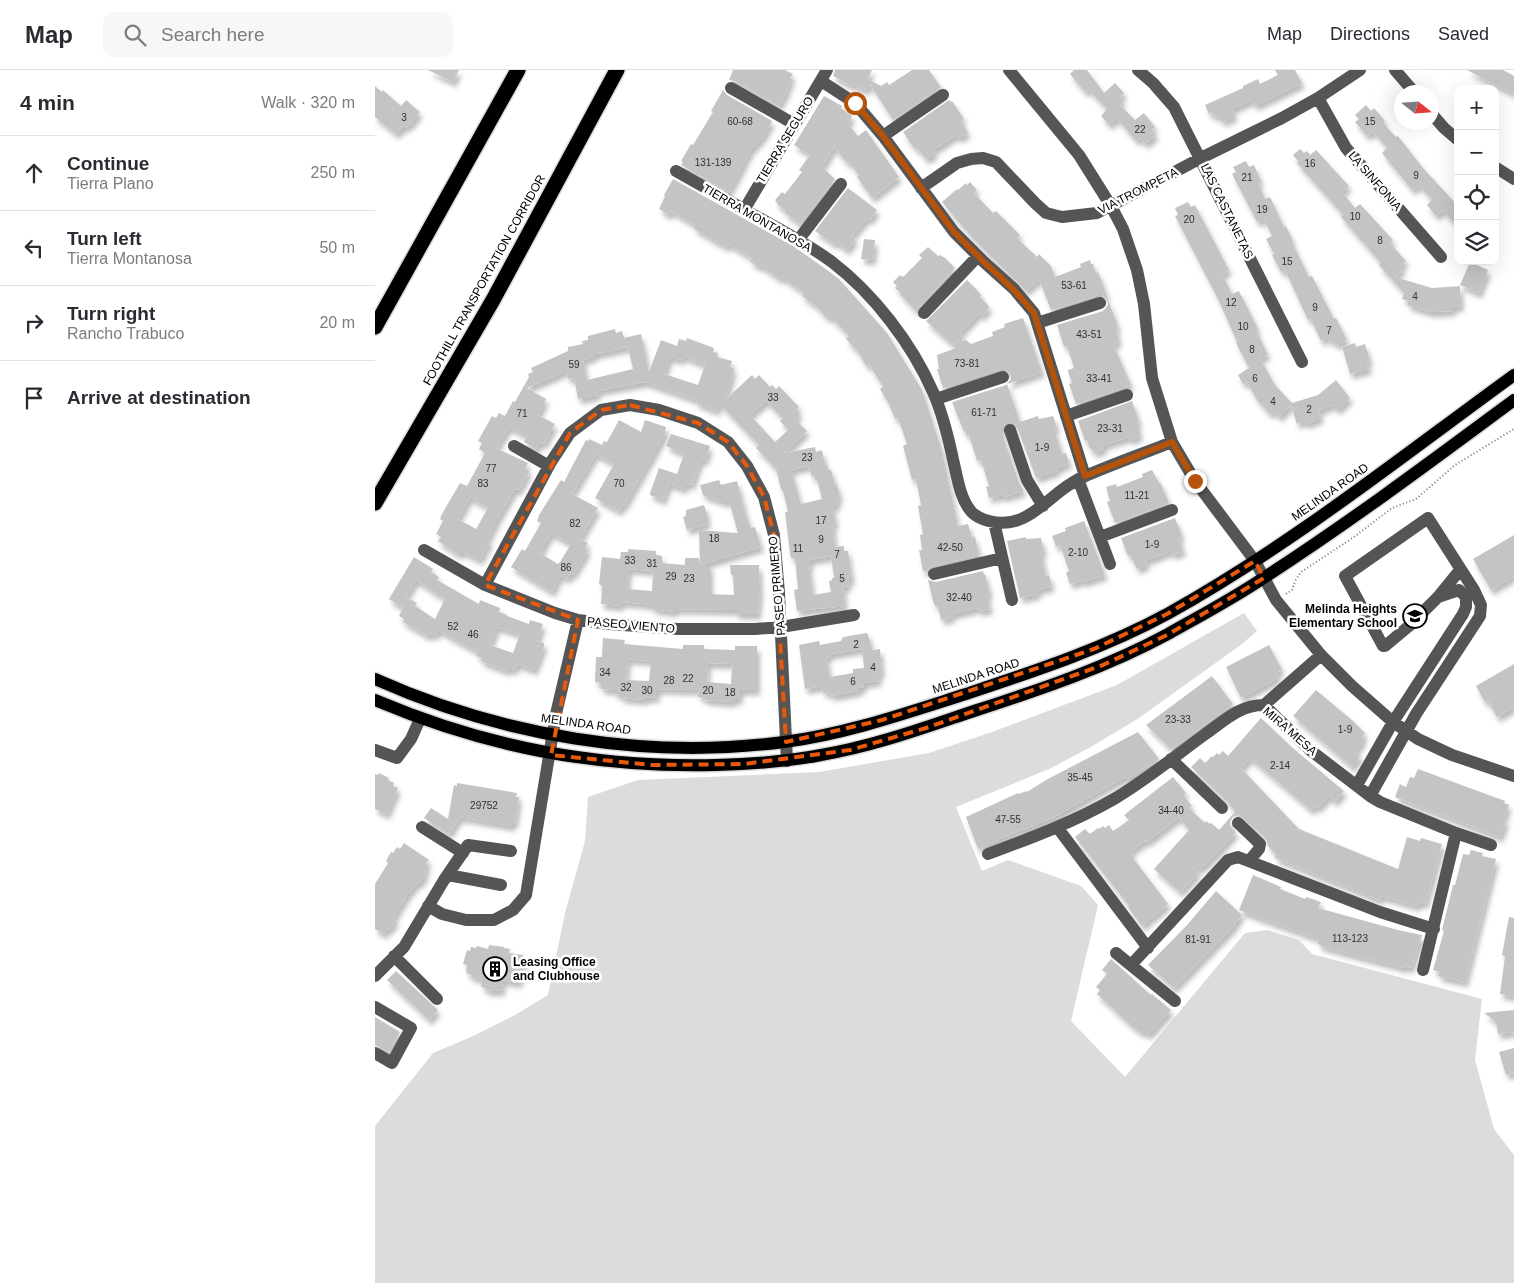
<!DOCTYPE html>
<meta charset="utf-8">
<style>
:root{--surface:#fff;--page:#f7f7f7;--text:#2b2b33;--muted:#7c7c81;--line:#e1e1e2}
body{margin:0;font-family:Arial,sans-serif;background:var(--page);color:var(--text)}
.controls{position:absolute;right:15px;top:15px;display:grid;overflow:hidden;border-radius:10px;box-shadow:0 5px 20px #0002}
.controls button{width:45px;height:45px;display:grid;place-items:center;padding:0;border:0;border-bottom:1px solid var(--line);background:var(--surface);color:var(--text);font:25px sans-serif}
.compass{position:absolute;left:1019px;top:15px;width:45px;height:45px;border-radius:50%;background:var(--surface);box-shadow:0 5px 20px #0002;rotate:107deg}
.stop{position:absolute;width:15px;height:15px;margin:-11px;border:4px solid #b45309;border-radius:50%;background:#fff}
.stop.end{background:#b45309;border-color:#fff;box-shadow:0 1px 5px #0008}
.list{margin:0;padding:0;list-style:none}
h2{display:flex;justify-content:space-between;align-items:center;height:65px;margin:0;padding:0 20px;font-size:21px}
h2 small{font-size:16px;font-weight:400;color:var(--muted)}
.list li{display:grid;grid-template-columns:32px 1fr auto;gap:15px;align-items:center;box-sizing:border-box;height:75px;padding:0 20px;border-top:1px solid var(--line)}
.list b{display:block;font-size:19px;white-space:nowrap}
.list p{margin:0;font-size:16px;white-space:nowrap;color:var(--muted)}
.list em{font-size:16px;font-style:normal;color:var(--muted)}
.icon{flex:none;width:28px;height:28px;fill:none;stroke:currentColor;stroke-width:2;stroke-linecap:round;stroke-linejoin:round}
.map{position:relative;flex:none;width:1139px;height:1213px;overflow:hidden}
header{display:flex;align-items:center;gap:30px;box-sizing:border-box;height:70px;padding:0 25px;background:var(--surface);border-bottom:1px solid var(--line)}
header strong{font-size:24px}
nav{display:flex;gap:28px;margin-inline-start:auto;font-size:18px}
.search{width:350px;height:45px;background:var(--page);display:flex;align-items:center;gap:12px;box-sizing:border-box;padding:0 18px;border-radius:10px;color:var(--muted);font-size:19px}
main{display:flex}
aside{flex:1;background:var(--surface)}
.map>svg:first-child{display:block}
</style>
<header>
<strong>Map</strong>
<div class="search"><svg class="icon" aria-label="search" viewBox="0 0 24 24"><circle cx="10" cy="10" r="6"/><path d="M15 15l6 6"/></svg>Search here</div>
<nav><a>Map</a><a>Directions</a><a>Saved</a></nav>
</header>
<main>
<aside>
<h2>4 min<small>Walk · 320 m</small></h2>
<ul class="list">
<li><svg class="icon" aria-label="ahead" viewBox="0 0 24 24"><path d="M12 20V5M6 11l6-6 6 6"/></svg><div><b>Continue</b><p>Tierra Plano</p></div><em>250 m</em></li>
<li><svg class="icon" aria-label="left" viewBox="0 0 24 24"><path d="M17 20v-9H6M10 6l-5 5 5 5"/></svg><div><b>Turn left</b><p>Tierra Montanosa</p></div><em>50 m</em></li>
<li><svg class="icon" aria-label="right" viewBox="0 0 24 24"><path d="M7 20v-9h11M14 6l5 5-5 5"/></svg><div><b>Turn right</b><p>Rancho Trabuco</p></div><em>20 m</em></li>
<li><svg class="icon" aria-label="arrive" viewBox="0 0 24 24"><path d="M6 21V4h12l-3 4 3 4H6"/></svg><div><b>Arrive at destination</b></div></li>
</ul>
</aside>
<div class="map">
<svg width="1139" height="1213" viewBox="0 0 1139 1213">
<defs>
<filter id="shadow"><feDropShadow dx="3" dy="5.5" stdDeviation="2.5" flood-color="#0004"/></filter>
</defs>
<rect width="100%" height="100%" fill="#fff"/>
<path fill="#dcdcdc" d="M869 543 882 561 867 574 764 648 714 678 674 699 581 737 607 801 633 790 706 816 723 835 696 951 750 1007 870 863 892 860 924 870 937 884 1107 929 1100 990 1119 1059 1139 1085V1213H0V1056L58 983 96 967 140 945 173 925 190 843 210 771 213 727 263 710 444 702 554 683 617 662 742 615Z"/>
<path fill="#c4c4c4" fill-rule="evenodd" filter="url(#shadow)" d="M53 0H84L78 12Z
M358 0H410L418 4 415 8 417 9 412 18 413 19 404 36 360 11 354 10Z
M460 0H497L493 9 506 16 512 12 514 15 537 0H554L566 17 518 50 495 14 492 20 490 18 489 20 478 14 477 16 458 6Z
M699 0H712L729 23 740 13 749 23 745 28 748 32 745 35 760 50 769 43 780 57 777 60 781 65 770 74 765 68 761 71 742 48 735 55 726 46 732 39 713 19 710 22 695 4Z
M900 0H920L927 13 880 36 877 30 857 39 860 46 847 52 844 45 839 47 837 42 834 44 830 35 868 18V16L883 9 885 14 903 5Z
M1092 0H1128L1139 6V24Z
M0 16 7 22 8 20 26 36 31 30 45 42 35 55 34 54 31 58 29 56 21 64 0 47Z
M348 20 352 25 397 51 389 65 379 77 378 76 354 122 306 95 308 92 306 91 316 74 318 75 338 42 336 41Z
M449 26 467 36 466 38 477 46 473 54 483 66 491 60 524 107 497 128 482 107 484 105 474 92 472 93 459 77 447 97 460 109 425 154 409 142 411 141 403 135 400 130 407 122 410 124 427 102 424 100 435 85 419 75Z
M574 30 576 32 577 31 589 49 586 50 593 63 583 68 581 65 558 80 560 84 551 89 542 78 540 79 537 75 528 62Z
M991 35 996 41 999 38 1010 51 1008 53 1021 67 1023 66 1048 98 1083 136V157L1068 140 1061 146 1052 135 1057 130 1044 115 1037 120 1007 83 1012 78 998 61 992 66 980 52 984 49 980 45Z
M925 79 929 83 932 81 935 85 941 80 974 116 967 122 980 138 985 134 1018 170 1015 173 1031 191 1025 197 1028 200 1020 207 1057 218 1085 216 1086 236 1078 237V241L1056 242 1032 235 1034 231 1027 229 1029 223 1004 195 1006 193 966 147 968 145 956 131 922 93 924 92 918 85Z
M871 91 874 97 879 95 886 111 883 112 890 129 895 127 909 157 911 156 918 171 917 172 934 207 937 206 959 249 961 248 972 270 961 275 959 270 955 272 953 267 946 271 936 249 933 250 910 200 906 202 897 185 899 184 891 169 897 166 889 149 882 152 857 104 861 102 858 97Z
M298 109 418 176 452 200 464 209 512 263 547 320 567 381 583 456 593 454 597 468 600 467 604 485 557 496 551 501H548L544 480H547L545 465 548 464 543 436 546 435 541 409 537 410 528 376 532 374 523 348 520 349 514 334 505 319 508 317 494 294 491 296 484 283 471 269 474 266 455 246 452 248 441 236 427 226 429 223 407 207 405 209 385 195V197L375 192 377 188 353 174 351 177 318 158 320 155 296 141 294 145 284 139 290 126 289 125Z
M595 112 602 120 599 123 618 143 621 141 645 165 642 168 662 187 664 184 676 196 680 207 706 197 705 194 715 190 716 194H718L721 203 723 202 727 212 743 257 741 258 744 272 738 274 756 315 701 334 694 314 697 313 693 302V300L699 298 692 276 689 277 682 255 728 241 733 235V230L727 225H723L676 240 664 209 651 221 594 164 567 132 582 119 583 120 591 113 592 115Z
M473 118 502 140 495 150 492 148 476 167 481 168 472 180 461 172 459 174 440 161Z
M813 132 816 137 820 135 854 200 847 204 857 224 864 221 883 259 881 260 893 285 885 288 900 315 917 333 943 325 961 310 975 328 962 340 958 335 944 340 946 348 931 354 930 351 922 354 916 335 904 347 899 341 895 344 882 330 872 312 868 314 863 305 874 298 861 273 862 272 843 229 800 146 803 145 800 138Z
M489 169 500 170 498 190 486 189Z
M553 177 563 186 565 185 570 188 580 198 541 241 525 224 526 223 520 218 522 216 518 212 525 205 528 207 547 188 544 185Z
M1095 192 1113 200 1104 223 1085 215Z
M592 210 603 221 606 225 605 227 614 236 613 237 614 238 607 246 604 243 585 263 587 266 580 273 591 270 596 274 618 266 617 262 630 257 629 254 648 248 667 302 632 314 645 352 663 346 664 349 678 346 682 357 679 358 687 384 691 383 694 393 681 399 682 401 661 408 642 357 637 352 632 353 627 358V363L644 413 649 421 629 427 628 425 614 428 611 417 614 416 606 390 602 391 594 365 592 366 590 361 589 362 577 332 631 315 636 309V304L630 299H625L568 318 562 299H564L562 285 581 278 577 274 580 273H576L551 251Z
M240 259 241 263 247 261 249 268 266 264 274 302 286 270 302 276 304 269 311 271 312 268 339 278 338 282 343 283 342 287 357 291 355 297 359 298 350 330 377 305 380 309 384 305 395 317 397 315 401 319 404 316 424 337 421 340 425 344 420 349 432 361 409 383 440 377 441 382 447 380 450 395 452 394 454 400H456L460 415 462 414 465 428 462 429 463 435 457 436 461 453 458 454 460 477 469 476V481H473L477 510H473L474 516 468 517 470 536 422 541 419 520 423 519 420 488H416L415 483 410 442H413L408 421 406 419 401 399 381 378 384 375 344 333 342 341 321 333 322 330 270 312 222 321 223 325 203 329 199 308 193 309 191 301 152 318 171 329 163 345 180 354 169 374 165 372 161 379 149 372 152 366 134 357 121 378 153 393 150 399 154 401 144 420 140 419 123 448 112 470 115 471 105 490 86 481 84 485 63 471 66 467 61 464 68 451 65 449 67 444 85 413 92 416 110 383 104 379 107 373 103 371 117 346 121 348 124 343 130 346 138 331 140 332 154 307 153 304 158 302 156 298 193 281V277L208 274 207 271 213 270V266ZM253 277 258 299 212 310 208 290 219 287V284H221ZM308 286 330 295 323 315 289 304 295 287 307 290ZM391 331 408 348 405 351 413 360 400 372 375 345ZM434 396 437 407 440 406V409H442L447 429 426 434 416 400ZM95 427 113 438 101 459 83 449ZM456 486 459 508H457V510L454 511 456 522 438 525 434 496H435V490Z
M980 273 981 277 990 274 995 291 992 292 994 299 975 304 967 277Z
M757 331 764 351 762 352 765 366 755 370 754 367 728 375 729 379 719 383 717 379H715L712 370 710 371 703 351Z
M244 350 266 362 270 350 291 357 290 361 291 362 249 436 248 435 244 441 220 428 239 394 221 384 197 424 223 438 205 469 213 473 210 478 213 480 198 505 195 503 193 509 186 505 177 522 136 497 147 479 150 481 166 453 162 451 164 445 186 410 189 412 211 370 213 371 214 369 227 375 229 371 232 372ZM176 463 196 474 185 492 183 494 165 483Z
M296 364 335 376 330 391 326 389 317 415 311 413 309 419 294 414 288 430 275 425V423L284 398 302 404 309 384 291 376Z
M777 400 784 413 785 412 794 433 740 453 732 432 735 431 731 417 741 414 742 417 768 407 767 404Z
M344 410 346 415 362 411 372 448 376 458 380 457 386 477 325 495 324 460 363 463 354 431 349 432 328 425 325 415Z
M329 435 332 444V454L312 460 308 447 311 446V440Z
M800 448 807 466 804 467 808 481 798 485 796 481 770 491 772 495 762 499 755 485 753 486 746 468Z
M709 451 730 505 714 510 709 512 708 510 695 514 691 503 694 501 685 475 681 477 677 466 691 461 690 458Z
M1139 465V506L1116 520 1098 489Z
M651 467V469L666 468 669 481 666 482 671 506 674 505 677 516 663 520V524L645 528 632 471Z
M253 479 281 481V485L287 486V493L310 495V488H324L325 495H335V524L359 525 358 505H356L355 495H384L385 522 383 544H361V540L300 539V542L278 539V536L269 534 246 532V536L226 534 227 516 224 514 227 487 245 489 246 482H253ZM254 499 278 501 277 521 252 519Z
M39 487 58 499 56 502 64 507 62 510 104 534 105 530 125 538 124 542 132 545V546L154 554 155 550 168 554 162 571 169 573V576L160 599 159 600 142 594 140 600 134 598 133 601 119 596 106 591 107 588 101 586 103 582 63 560 60 566 55 563 53 566 28 552 29 549 24 546 28 538 14 529ZM41 510 70 529 60 549 40 536 42 533 31 527ZM122 557 145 564 138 583 115 575Z
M608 501 609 505 610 504 615 524 612 525 615 539 604 541 603 538 577 544 578 547 566 550 563 536H560L558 531 553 510 561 512Z
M491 563 493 564 497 580 505 579 507 603 503 604 504 611 489 613V617L484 618V621L456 626 455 622 448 623 447 616 430 619 424 575 444 571 445 575 466 571 468 567ZM487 579 489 598 478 599V603L455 607 451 587 456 586 455 584Z
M228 568 250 570 249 574 308 579V575H329V579L360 580V576H382V620H365V629H359L358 632 330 630 329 627H323L324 620 282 619V627L270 628V630L247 628 246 625 240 624V620L226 619V613L220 612 221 587H227ZM253 589 276 591 274 611 251 610ZM333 593 357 594 356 614 332 612Z
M894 575 907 600 901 603 903 608 866 628 851 597Z
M1139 594V637L1122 647 1113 631 1110 632 1101 616Z
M837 606 858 634 796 679 771 655Z
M941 620 977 650 990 663 987 667 989 669 980 682 985 686 977 697 918 646Z
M886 648 920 680 969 721 960 732 954 726 943 738 940 736 936 740 875 688 866 698 924 759 1023 799 1032 767 1045 771 1046 768 1067 774 1050 834 1044 832 1042 836 1006 826 1005 830 900 788 901 784 893 776 891 768 864 745 858 747 855 752V756L861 762 838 787 825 799 816 796 823 802 822 804 805 822 779 799 814 760 804 747 772 772 771 770 755 782 759 787 758 788 793 834 767 856 754 839V836L700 767 710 759 715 764 723 758 724 759 728 756 730 758 734 755 738 761 754 750 749 745 798 707 811 723 808 725 817 736 814 738 830 753 831 751 835 754 836 753 844 760 860 742 853 732 816 697 825 688 830 693 837 686 838 687 842 683 844 685 848 681 853 686Z
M763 662 784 689 780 692 752 709 751 707 741 712 679 747 648 760 647 759 603 779 591 747 643 723V724L652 721V722L671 710Z
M1043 699 1130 731 1129 733 1134 735 1128 749 1131 751 1125 767 1020 727 1025 714 1031 717 1035 707 1039 708Z
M4 703 14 708 13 710 19 713 18 716 23 718 12 744 0 739V704L3 705Z
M82 713 142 723 141 727H144L140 753H137V756L85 747 74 764 49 748 56 738 73 749 79 715 82 716Z
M29 773 54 790 50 794 53 796 49 802 51 804 45 813 43 812 33 824 21 843 19 849 21 850 15 859 13 858 9 864 0 859V814L13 793 11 791 16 782 18 783 22 777 25 779Z
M1096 780 1108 783 1107 786 1121 789 1090 912 1063 906 1065 902 1058 900 1069 861 1067 860 1078 815H1080L1088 784 1094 785Z
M878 805 906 817 905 819 930 829 931 827 946 832 943 838 1023 860 1047 865 1036 898 1030 896 1029 898 949 877 943 874 944 869 864 840Z
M841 821 867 845 860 853 861 854 799 918 773 895 813 854Z
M1134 847 1139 848V926L1125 924 1130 886 1127 885Z
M114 875 129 877V878L135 879 134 883 148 885V893H149L144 913 128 910 127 921 121 920V921L111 920V918L106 917 107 909 96 907 97 905 91 903 92 895 88 894 92 880 95 881 96 877 101 878 102 876 113 879Z
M736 889 776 925 777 924 796 940 773 965 769 961 767 963 757 956 722 924 725 920 721 917 732 904 727 900Z
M21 901 63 940 54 950 12 910Z
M1139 940V962L1123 964 1121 952 1109 943Z
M0 947 25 962 14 982 0 975Z
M1139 978V1003L1131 1005 1124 982Z"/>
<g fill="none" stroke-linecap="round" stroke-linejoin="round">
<g stroke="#dbdbdb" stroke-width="15">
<path id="major" d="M0 609C127 666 271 690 409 672 471 664 531 643 591 624 660 601 730 578 794 543 916 475 1026 387 1139 305
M0 630C111 677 220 698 341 695 376 694 411 692 446 685 500 676 551 657 602 640 667 619 732 597 793 564 825 546 859 528 890 507 975 452 1058 390 1139 330"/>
</g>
<g stroke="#dbdbdb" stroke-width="18">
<path id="highway" d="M0 257 143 0
M0 433 118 230 242 0"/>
</g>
<path stroke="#777" stroke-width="2" stroke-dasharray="1 2.5" stroke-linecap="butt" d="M911 524 917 520 920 511 926 502 979 467 1017 438 1041 429 1080 395 1139 359"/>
<path stroke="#555" stroke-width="12" d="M634 0 704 85 736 136 748 159 762 200 769 234 777 308 797 372 820 411 880 491 901 530 946 585 977 616 1018 652 1043 669 1077 685 1139 706
M763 0 778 13 799 37 927 292
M1020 0 1039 22
M446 11 480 33 508 66 579 162 609 192 639 219 659 243 710 406
M356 18 419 54
M943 28 971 78 1066 187
M1056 43 1069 58 1083 70
M508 66 568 25
M1120 97 1139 109
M301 101C324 114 347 127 370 140 400 157 430 172 457 192 499 224 537 274 558 322 568 344 574 370 579 394 583 410 585 427 595 440 598 445 608 450 614 451 654 462 674 422 706 408 735 395 767 384 797 372
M546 118 582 93 596 89 608 88 621 92 660 133 671 143 687 147 722 143 826 88 907 48 943 28 985 0
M369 140 452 0
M424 169 466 114
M549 243 603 186
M662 253 725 233
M561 329 628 307
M691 346 752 325
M635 360 652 410 668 436
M139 376 174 396
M703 409 735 494
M619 452 637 530
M725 467 797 440
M49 480 110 515 180 543 203 550 234 554 303 559H380L406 557 479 545
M559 504 627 488
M110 515 176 392 195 363 226 340 255 335 284 340 323 353 353 372 372 396 389 427 399 465 404 523 412 691
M1063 527 1085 500
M889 635 946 585
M0 680 22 688 36 669 45 649
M796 689 847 738
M982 715 1018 652 1088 544 1091 537V527L1084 520 1063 527 1034 556 1010 576H1008L970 506 1053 448 1099 520 1106 535 1105 546 1041 644 995 726
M863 753 885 774 884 779 874 791
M47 757 88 783
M682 757 773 878
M613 784C656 768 699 752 739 729 771 710 799 687 829 665 849 651 864 635 889 635L935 680 995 726 1005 732 1081 763 1116 775
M73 805 126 815
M53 836 67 844 91 850H119L138 840 151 825 181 644 203 550
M741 883 800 931
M19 886 62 929
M756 895 853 790 863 787 1005 842 1059 859
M1048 900 1081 763
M0 906 29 877 69 810 93 775 136 781
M0 937 36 958 17 993 0 983"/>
<use href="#major" stroke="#000" stroke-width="12"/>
<use href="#highway" stroke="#000" stroke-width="15"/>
</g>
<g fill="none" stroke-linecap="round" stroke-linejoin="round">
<path stroke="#b45309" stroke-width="6" d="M480 33 508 66 579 162 609 192 639 220 659 243 710 406 797 372 820 411"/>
</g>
<path fill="none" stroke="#e8590c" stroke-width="4" stroke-dasharray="10 6" stroke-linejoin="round" d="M255 335 323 353 353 372 372 396 389 427 399 465 411 672 507 650 719 579 792 544 880 491 889 508 792 565 728 595 551 658 475 680 369 694 277 695 176 685 203 550 110 515 195 363 226 340Z"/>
<defs>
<g id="school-ring" transform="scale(1.25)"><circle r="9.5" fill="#fff" stroke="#000" stroke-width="1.5"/><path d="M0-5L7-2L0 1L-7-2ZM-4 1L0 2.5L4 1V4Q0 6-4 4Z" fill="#000"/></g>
<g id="building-ring" transform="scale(1.25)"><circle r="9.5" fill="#fff" stroke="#000" stroke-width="1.5"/><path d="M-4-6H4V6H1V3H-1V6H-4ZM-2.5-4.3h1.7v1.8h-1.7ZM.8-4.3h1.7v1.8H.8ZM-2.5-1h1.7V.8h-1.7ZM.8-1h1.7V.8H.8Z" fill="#000"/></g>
</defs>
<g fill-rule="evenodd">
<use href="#school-ring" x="1040" y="546"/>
<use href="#building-ring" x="120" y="899"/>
</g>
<g text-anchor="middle" stroke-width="5" stroke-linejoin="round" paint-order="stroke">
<g font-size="10" fill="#313131">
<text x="29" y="51">3</text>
<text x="365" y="55">60-68</text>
<text x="995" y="55">15</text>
<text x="765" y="63">22</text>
<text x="338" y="96">131-139</text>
<text x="935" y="97">16</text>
<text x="1041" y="109">9</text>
<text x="872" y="111">21</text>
<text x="887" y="143">19</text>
<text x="980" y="150">10</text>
<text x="814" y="153">20</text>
<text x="1005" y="174">8</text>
<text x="912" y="195">15</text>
<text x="699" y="219">53-61</text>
<text x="1040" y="230">4</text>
<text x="856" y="236">12</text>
<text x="940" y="241">9</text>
<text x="868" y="260">10</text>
<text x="954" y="264">7</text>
<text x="714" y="268">43-51</text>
<text x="877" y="283">8</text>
<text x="592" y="297">73-81</text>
<text x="199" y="298">59</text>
<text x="724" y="312">33-41</text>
<text x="880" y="312">6</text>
<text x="398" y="331">33</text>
<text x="898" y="335">4</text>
<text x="934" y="343">2</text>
<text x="609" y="346">61-71</text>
<text x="147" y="347">71</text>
<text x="735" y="362">23-31</text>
<text x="667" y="381">1-9</text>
<text x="432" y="391">23</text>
<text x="116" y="402">77</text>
<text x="108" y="417">83</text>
<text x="244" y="417">70</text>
<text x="762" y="429">11-21</text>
<text x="446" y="454">17</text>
<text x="200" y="457">82</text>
<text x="339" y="472">18</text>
<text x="446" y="473">9</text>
<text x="777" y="478">1-9</text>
<text x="575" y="481">42-50</text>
<text x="423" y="482">11</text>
<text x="703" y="486">2-10</text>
<text x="462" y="488">7</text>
<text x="255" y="494">33</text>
<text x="277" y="497">31</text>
<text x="191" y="501">86</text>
<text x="296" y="510">29</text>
<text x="314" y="512">23</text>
<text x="467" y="512">5</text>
<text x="584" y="531">32-40</text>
<text x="78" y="560">52</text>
<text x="98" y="568">46</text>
<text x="481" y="578">2</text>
<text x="498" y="601">4</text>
<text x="230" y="606">34</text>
<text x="313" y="612">22</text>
<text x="294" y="614">28</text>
<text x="478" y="615">6</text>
<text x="251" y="621">32</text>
<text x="272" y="624">30</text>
<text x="333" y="624">20</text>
<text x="355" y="626">18</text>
<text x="803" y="653">23-33</text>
<text x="970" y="663">1-9</text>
<text x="905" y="699">2-14</text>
<text x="705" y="711">35-45</text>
<text x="109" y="739">29752</text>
<text x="796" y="744">34-40</text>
<text x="633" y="753">47-55</text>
<text x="975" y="872">113-123</text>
<text x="823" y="873">81-91</text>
</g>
<g font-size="12" fill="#000" stroke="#fff">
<text transform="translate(410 70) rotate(-59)" y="4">TIERRA SEGURO</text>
<text transform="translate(1000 111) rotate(49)" y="4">LA SINFONIA</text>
<text transform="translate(763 121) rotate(-27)" y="4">VIA TROMPETA</text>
<text transform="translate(852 141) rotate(64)" y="4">LAS CASTANETAS</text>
<text transform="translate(382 148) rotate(30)" y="4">TIERRA MONTANOSA</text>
<text transform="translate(109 210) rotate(-61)" y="4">FOOTHILL TRANSPORTATION CORRIDOR</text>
<text transform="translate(955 422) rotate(-35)" y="4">MELINDA ROAD</text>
<text transform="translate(402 516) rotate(-95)" y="4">PASEO PRIMERO</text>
<text transform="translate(256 555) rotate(5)" y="4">PASEO VIENTO</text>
<text transform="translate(601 606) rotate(-18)" y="4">MELINDA ROAD</text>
<text transform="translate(211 654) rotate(8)" y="4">MELINDA ROAD</text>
<text transform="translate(915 661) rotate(41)" y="4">MIRA MESA</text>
</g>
<g font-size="12" font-weight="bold" fill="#000" stroke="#fff" text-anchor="end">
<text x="1022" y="543">Melinda Heights<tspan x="1022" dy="14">Elementary School</tspan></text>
<text x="138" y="896" text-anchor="start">Leasing Office<tspan x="138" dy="14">and Clubhouse</tspan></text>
</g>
</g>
</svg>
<div class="controls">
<button>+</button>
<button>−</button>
<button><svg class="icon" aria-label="locate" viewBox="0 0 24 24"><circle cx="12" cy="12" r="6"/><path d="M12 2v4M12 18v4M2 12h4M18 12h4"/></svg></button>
<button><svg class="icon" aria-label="layers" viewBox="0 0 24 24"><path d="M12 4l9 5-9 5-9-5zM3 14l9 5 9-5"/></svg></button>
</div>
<svg class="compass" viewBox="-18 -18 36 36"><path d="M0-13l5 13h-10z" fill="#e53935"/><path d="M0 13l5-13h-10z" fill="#7c7c81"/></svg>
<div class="stop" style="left:480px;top:33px"></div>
<div class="stop end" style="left:820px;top:411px"></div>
</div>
</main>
